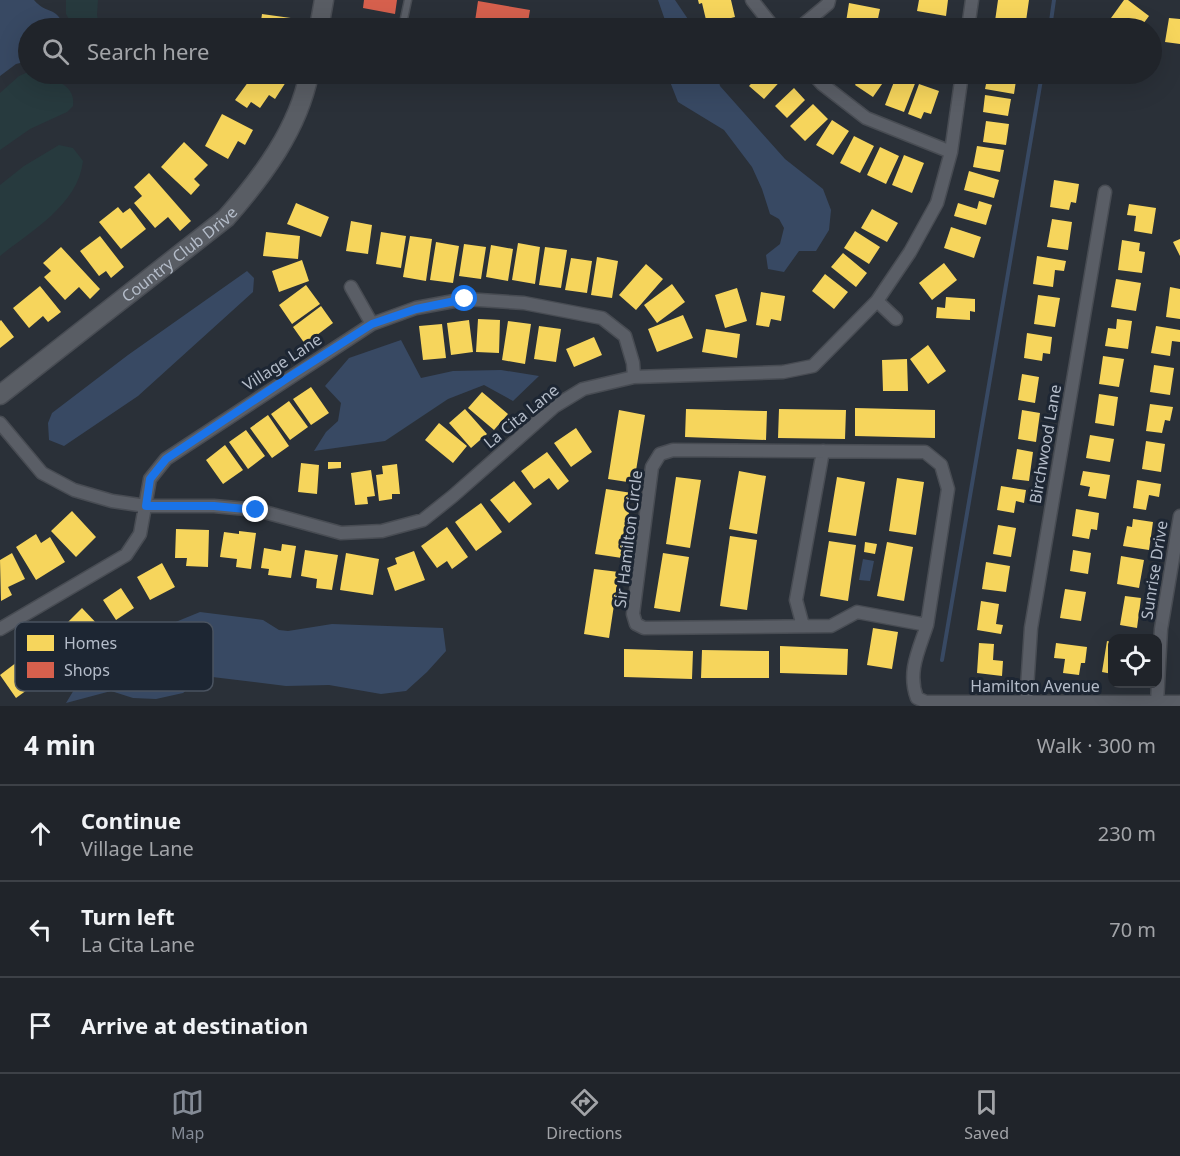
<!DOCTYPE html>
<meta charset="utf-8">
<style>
:root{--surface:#20242a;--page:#282c32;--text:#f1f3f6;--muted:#a2a4a8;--line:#3d4147;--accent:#848b96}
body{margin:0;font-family:"Noto Sans",sans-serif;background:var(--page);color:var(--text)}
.controls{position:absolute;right:18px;bottom:18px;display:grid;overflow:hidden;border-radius:12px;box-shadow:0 6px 24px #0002}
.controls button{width:54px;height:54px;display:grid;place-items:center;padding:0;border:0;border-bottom:2px solid var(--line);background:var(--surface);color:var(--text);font:30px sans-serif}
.stop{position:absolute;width:18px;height:18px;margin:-14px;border:4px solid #1a73e8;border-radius:50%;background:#fff}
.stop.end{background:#1a73e8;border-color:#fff;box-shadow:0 2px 6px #0008}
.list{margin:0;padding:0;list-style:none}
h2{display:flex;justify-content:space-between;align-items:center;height:78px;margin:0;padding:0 24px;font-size:26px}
h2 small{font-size:20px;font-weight:400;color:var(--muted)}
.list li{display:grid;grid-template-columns:39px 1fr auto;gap:18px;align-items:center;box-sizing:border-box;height:96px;padding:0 24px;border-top:2px solid var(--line)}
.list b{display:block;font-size:22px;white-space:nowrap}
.list p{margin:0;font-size:20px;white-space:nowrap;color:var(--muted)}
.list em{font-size:20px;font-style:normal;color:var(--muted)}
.icon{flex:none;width:33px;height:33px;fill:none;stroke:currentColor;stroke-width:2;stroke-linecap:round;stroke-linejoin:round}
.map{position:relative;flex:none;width:1180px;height:706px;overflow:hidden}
.search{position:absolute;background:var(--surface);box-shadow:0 6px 24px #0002;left:18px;right:18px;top:18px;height:66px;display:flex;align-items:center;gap:15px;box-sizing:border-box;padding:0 21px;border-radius:33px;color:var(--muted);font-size:22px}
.sheet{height:366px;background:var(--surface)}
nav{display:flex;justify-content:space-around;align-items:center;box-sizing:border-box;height:84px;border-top:2px solid var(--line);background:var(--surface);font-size:16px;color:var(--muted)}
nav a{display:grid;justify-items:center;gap:3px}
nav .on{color:var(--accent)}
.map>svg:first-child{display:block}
</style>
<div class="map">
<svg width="1180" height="706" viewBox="0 0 1180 706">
<rect width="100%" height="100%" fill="#2a3038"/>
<path fill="#273a3e" d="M66 0H98L97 15 100 28H74L66 14Z
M28 72C44 77 77 81 73 106L67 112 30 129 0 150V93L19 76Z
M59 145 73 148 83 161C78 205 31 231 0 256V185L24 166Z"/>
<path fill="#384963" d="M0 0H34C48 16 54 4 66 28H28V61L16 64 0 76Z
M658 0H675L694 28H666V23Z
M667 74H717L720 86 785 159 823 189 831 210 829 230 816 251H799L784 272 768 269 766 255 780 244 784 228 779 219 770 214 762 189 752 167 724 130 678 102Z
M247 271 254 278 253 292 138 396 64 446 49 440 48 423 52 413 128 355Z
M401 340 421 378 453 371 501 370 539 376 513 401 484 385 448 399 385 441 314 451 326 432 338 421 341 403 325 386 349 358Z
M863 559 874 561 870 581 859 580Z
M200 612 263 620 279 630 288 631 332 624 443 628 446 651 427 672 406 691 381 694 329 685 286 686 204 676 183 693 156 699 133 698 111 691 66 703 83 675 134 639Z"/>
<path fill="#f6d55c" d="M698 0H731L735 17 707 24 702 3 699 4Z
M919 0H948L946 16 917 11Z
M998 0H1029L1025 28H994Z
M1124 0H1128L1149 16 1140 28H1125L1111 18Z
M849 3 880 9 876 28 846 22Z
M262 14 298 19 296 28H260Z
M1169 18 1180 19V44L1165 42Z
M918 19 943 23 942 28H917Z
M741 20 747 28H730Z
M254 74H274L286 82 275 99 269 95 260 108 251 102 247 108 235 100Z
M760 74H782L785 76 764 99 749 86Z
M862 74H889L873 97 855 85Z
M897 74 916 81 904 112 885 105Z
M988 74H1017L1014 94 985 89Z
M919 84 939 91 931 114 924 112 921 119 908 114Z
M794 88 805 100 787 118 775 106Z
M985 95 1011 99 1008 116 983 112Z
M813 104 828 119 805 141 790 126Z
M222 114 253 130 245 145 238 141 228 159 205 146Z
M832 120 849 131 833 155 816 145Z
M986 121 1009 124 1006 145 983 142Z
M854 136 874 146 860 173 840 163Z
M184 142 208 165 194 179 200 185 191 195 161 167Z
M977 146 1004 150 1000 172 973 167Z
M880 147 899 156 886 184 867 175Z
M904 155 924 163 912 193 892 185Z
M969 171 999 180 994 198 964 190Z
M149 173 191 221 180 231 168 217 155 228 134 203 142 196 134 187Z
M1054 180 1079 184 1076 203 1071 202 1069 210 1050 207Z
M979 201 992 205 986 225 954 216 958 203 977 209Z
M296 203 329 217 321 237 287 224Z
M1129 204 1156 208 1152 234 1134 231 1136 216 1127 215Z
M118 207 123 213 130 208 146 229 121 249 99 222Z
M872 209 898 223 887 242 861 228Z
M1052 219 1072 222 1068 250 1047 247Z
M351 221 372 225 368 254 346 251Z
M951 227 981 237 974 258 944 248Z
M855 231 880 247 869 264 844 248Z
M266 232 300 236 298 259 263 256Z
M381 232 406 236 401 268 376 264Z
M100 236 124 267 111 278 106 271 99 276 80 251Z
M410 236 432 239 426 281 403 277Z
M1180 239V256L1173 242Z
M1122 240 1140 243 1139 251 1145 252 1142 273 1118 270Z
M436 242 459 246 453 283 430 280Z
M518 243 540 247 535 284 512 280Z
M464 244 486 247 481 279 459 276Z
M491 245 513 249 508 281 486 277Z
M61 247 100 289 90 299 79 287 65 300 44 277 51 271 43 263Z
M545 247 567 250 561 288 539 285Z
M843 253 867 273 856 287 831 267Z
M1037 256 1066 261 1064 271 1055 270 1053 287 1033 284Z
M597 257 618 261 612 298 591 295Z
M571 258 592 261 587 293 565 290Z
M302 260 309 281 279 292 272 271Z
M944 263 957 280 932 300 919 283Z
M646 264 663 279 636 310 619 295Z
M825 274 848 292 834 309 812 291Z
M1116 279 1141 283 1136 311 1111 307Z
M672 284 685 302 657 323 644 305Z
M306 285 320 304 292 324 279 305Z
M40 286 61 312 48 322 43 316 29 328 13 308Z
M1170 287 1180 289V319L1166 317Z
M737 288 747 321 725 328 715 295Z
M761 292 785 296 781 321 771 319 769 327 756 325Z
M1038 295 1060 298 1055 327 1034 324Z
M946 297 975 299V312L970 311V320L936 318 937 307 945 308Z
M321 306 333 323 305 344 293 327Z
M683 315 693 338 657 352 648 329Z
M478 319 500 320 499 353 476 352Z
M1117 319 1132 321 1128 349 1105 346 1108 328 1116 329Z
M1 320 14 337 0 348V321Z
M469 320 473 352 451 355 447 323Z
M508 321 531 324 525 364 502 360Z
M442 324 446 358 423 360 419 326Z
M539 326 561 329 556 362 534 359Z
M1156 326 1180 330V342L1172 341 1170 356 1151 353Z
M706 329 740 334 737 358 702 352Z
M1027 333 1052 337 1050 354 1043 353 1042 361 1024 358Z
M594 337 602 355 574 367 566 349Z
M928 345 946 371 928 384 910 359Z
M1103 356 1124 359 1119 387 1099 384Z
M907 359 908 391H883L882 360Z
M1154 365 1174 368 1170 395 1150 392Z
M1022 374 1039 377 1035 403 1018 400Z
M311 387 329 413 311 425 293 399Z
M482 392 508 414 494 430 468 408Z
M1099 394 1118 397 1114 426 1095 423Z
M289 401 308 427 290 440 271 414Z
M1150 404 1173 407 1170 421 1165 420 1162 433 1146 431Z
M855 408 935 410V438L855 436Z
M465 409 487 434 471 448 449 423Z
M686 409 767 411 766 440 685 437Z
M779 409 846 410 845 439 778 438Z
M619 410 645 415 634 483 608 479Z
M1022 410 1040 413 1036 442 1018 439Z
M268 415 289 446 272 458 250 428Z
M439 423 467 446 453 463 425 440Z
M576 428 592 452 571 467 554 443Z
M246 430 265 456 248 469 229 442Z
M1090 435 1114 439 1110 462 1086 458Z
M1146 441 1165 444 1161 472 1142 469Z
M225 445 243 470 223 484 206 460Z
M1017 449 1033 452 1029 481 1012 479Z
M547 452 569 481 558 490 549 478 534 489 521 471Z
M328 462H341V468L328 469Z
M301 463 319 465 317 494 298 492Z
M397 464 400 494H392V499L379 501 376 475 383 474 382 466Z
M371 470 375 496 367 497 368 504 355 505 351 473Z
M739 471 766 476 757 534 729 529Z
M1083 471 1110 475 1106 499 1088 496 1090 487 1080 485Z
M676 477 701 480 690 548 666 544Z
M837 477 865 482 856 536 828 532Z
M897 478 924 482 916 535 889 531Z
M1137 480 1161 484 1159 497 1149 495 1146 510 1133 508Z
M514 481 532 504 509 523 490 500Z
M1001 486 1026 490 1024 503 1016 501 1014 513 997 510Z
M606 489 632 493 622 558 595 554Z
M481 503 502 532 476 551 455 522Z
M1076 509 1099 513 1097 530 1091 529 1089 539 1072 536Z
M72 511 96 537 76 557 51 531Z
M1133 519 1153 522 1149 550 1123 546 1127 526 1132 527Z
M998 525 1016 528 1011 557 993 554Z
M447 527 468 557 452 569 447 561 437 568 421 546Z
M176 529 209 530 208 567 186 566 187 558H175Z
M239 531 256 533 251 569 236 567 237 559 220 557 224 532 239 534Z
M36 534 41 543 50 537 65 562 36 580 16 547Z
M730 536 757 540 747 610 720 606Z
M829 541 856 545 848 601 820 596Z
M865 542 877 544 875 554 864 552Z
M887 542 913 547 904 601 877 596Z
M282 544 296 546 291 578 268 575 269 569 261 568 264 548 281 551Z
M305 550 338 555 332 590 316 588 317 579 301 576Z
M1073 550 1091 553 1088 574 1070 571Z
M414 551 425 580 395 591 387 568 397 564 395 558Z
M12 553 25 579 8 587 12 595 1 601 0 560Z
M346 553 379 559 373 595 340 590Z
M663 553 689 557 680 612 654 608Z
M1121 556 1144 560 1139 588 1117 584Z
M986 562 1010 566 1006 592 982 589Z
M162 563 175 587 150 600 137 577Z
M594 569 619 572 609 638 584 634Z
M121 588 134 608 116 620 103 600Z
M1065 589 1086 592 1081 621 1060 618Z
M1125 596 1141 598 1137 628 1120 625Z
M981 601 999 604 996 624 1003 625 1001 634 977 630Z
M82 608 101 628 83 646 64 626Z
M873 628 898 632 892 669 867 665Z
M1107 641 1112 642V674L1102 672Z
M979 643 994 644 993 660 1003 661 1002 676 977 673Z
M1056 643 1087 647 1085 663H1081L1079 675 1063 673 1065 659 1054 658Z
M780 646 848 649 847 675 780 673Z
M624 649 693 651 692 679 624 677Z
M702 650 769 651V678H701Z
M21 659 38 682 16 698 0 675Z"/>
<path fill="#d6604d" d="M364 0H397L395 14 363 8Z
M478 1 530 10 527 28H474Z"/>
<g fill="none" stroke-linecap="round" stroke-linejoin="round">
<path stroke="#384963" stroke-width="4" d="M1050 28 1054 0
M942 660 1042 74"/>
<g stroke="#484c53" stroke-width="9">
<path id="lane" d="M402 28 408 0"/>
</g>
<g stroke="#484c53" stroke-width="15">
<path id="street" d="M752 0 774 28
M799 28 828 4 829 0
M968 28 972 0
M813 74 822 84 866 118 951 152
M351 287 372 324
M877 301 896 319
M0 423 42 473 74 490 112 501 146 506H214L257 510 341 533 382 531 423 520 453 496 555 406 583 389 634 377 783 372 813 366 877 301 910 252 937 203 951 152 962 74
M927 625 948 489 941 465 925 452 673 450 660 454 652 467 633 614 636 624 644 628 831 626 857 612 927 625C919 650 907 672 917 698L926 702H1180
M803 626 796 600 823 451
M0 629 126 555 140 534 150 479 166 459 372 324 416 308 465 299 524 303 602 318 625 336 633 363 634 377
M1026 703 1031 628 1105 192
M1157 703 1161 629 1180 516"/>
</g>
<g stroke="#484c53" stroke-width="21">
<g id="secondary">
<path d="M319 28 324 0"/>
<path id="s1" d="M0 395 226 218C263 176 298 129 309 74"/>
</g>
</g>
<use href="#lane" stroke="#5a5e66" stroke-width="6"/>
<use href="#street" stroke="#5a5e66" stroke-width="12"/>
<use href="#secondary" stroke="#595d64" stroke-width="18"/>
</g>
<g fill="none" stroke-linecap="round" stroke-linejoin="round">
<path stroke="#1a73e8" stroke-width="8" d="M256 510 214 506H146L150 479 166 459 289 377 372 324 416 309 465 299"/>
</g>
<g text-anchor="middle" stroke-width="6" stroke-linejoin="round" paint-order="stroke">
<g font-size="16" fill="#b4bcc9" stroke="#1d2633">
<text dy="6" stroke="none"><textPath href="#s1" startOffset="228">Country Club Drive</textPath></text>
<text transform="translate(282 362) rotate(-33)" y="6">Village Lane</text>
<text transform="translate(521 416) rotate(-39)" y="6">La Cita Lane</text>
<text transform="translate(1045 444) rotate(-80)" y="6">Birchwood Lane</text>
<text transform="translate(628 539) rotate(-83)" y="6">Sir Hamilton Circle</text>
<text transform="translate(1154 570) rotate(-81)" y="6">Sunrise Drive</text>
<text x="1035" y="692">Hamilton Avenue</text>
</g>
</g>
<rect x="15" y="622" width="198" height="69" rx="9" fill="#1d2633" stroke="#4a5360" stroke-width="1.5"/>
<rect x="27" y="635" width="27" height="16" fill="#f6d55c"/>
<rect x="27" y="662" width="27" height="16" fill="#d6604d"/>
<g font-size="16" fill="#b4bcc9">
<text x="64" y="649">Homes</text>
<text x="64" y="676">Shops</text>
</g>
</svg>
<div class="controls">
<button><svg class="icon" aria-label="locate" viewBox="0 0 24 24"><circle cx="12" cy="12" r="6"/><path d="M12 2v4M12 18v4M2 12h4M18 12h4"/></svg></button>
</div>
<div class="stop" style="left:465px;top:299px"></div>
<div class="stop end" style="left:256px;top:510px"></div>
<div class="search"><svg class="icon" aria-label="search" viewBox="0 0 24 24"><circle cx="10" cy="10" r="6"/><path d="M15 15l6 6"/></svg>Search here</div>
</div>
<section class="sheet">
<h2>4 min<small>Walk · 300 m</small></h2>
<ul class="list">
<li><svg class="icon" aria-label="ahead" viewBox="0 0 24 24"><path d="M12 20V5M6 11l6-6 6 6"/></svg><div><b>Continue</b><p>Village Lane</p></div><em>230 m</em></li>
<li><svg class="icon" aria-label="left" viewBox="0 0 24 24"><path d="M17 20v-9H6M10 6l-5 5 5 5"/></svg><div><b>Turn left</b><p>La Cita Lane</p></div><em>70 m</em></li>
<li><svg class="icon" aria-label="arrive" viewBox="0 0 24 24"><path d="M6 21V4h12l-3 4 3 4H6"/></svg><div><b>Arrive at destination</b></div></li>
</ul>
</section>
<nav>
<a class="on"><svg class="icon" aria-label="map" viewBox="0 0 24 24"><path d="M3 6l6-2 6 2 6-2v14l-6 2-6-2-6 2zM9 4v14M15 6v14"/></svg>Map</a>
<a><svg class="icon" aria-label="directions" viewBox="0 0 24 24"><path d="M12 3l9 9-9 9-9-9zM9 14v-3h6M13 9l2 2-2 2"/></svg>Directions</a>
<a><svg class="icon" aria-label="saved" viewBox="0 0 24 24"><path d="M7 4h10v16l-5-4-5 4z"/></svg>Saved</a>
</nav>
